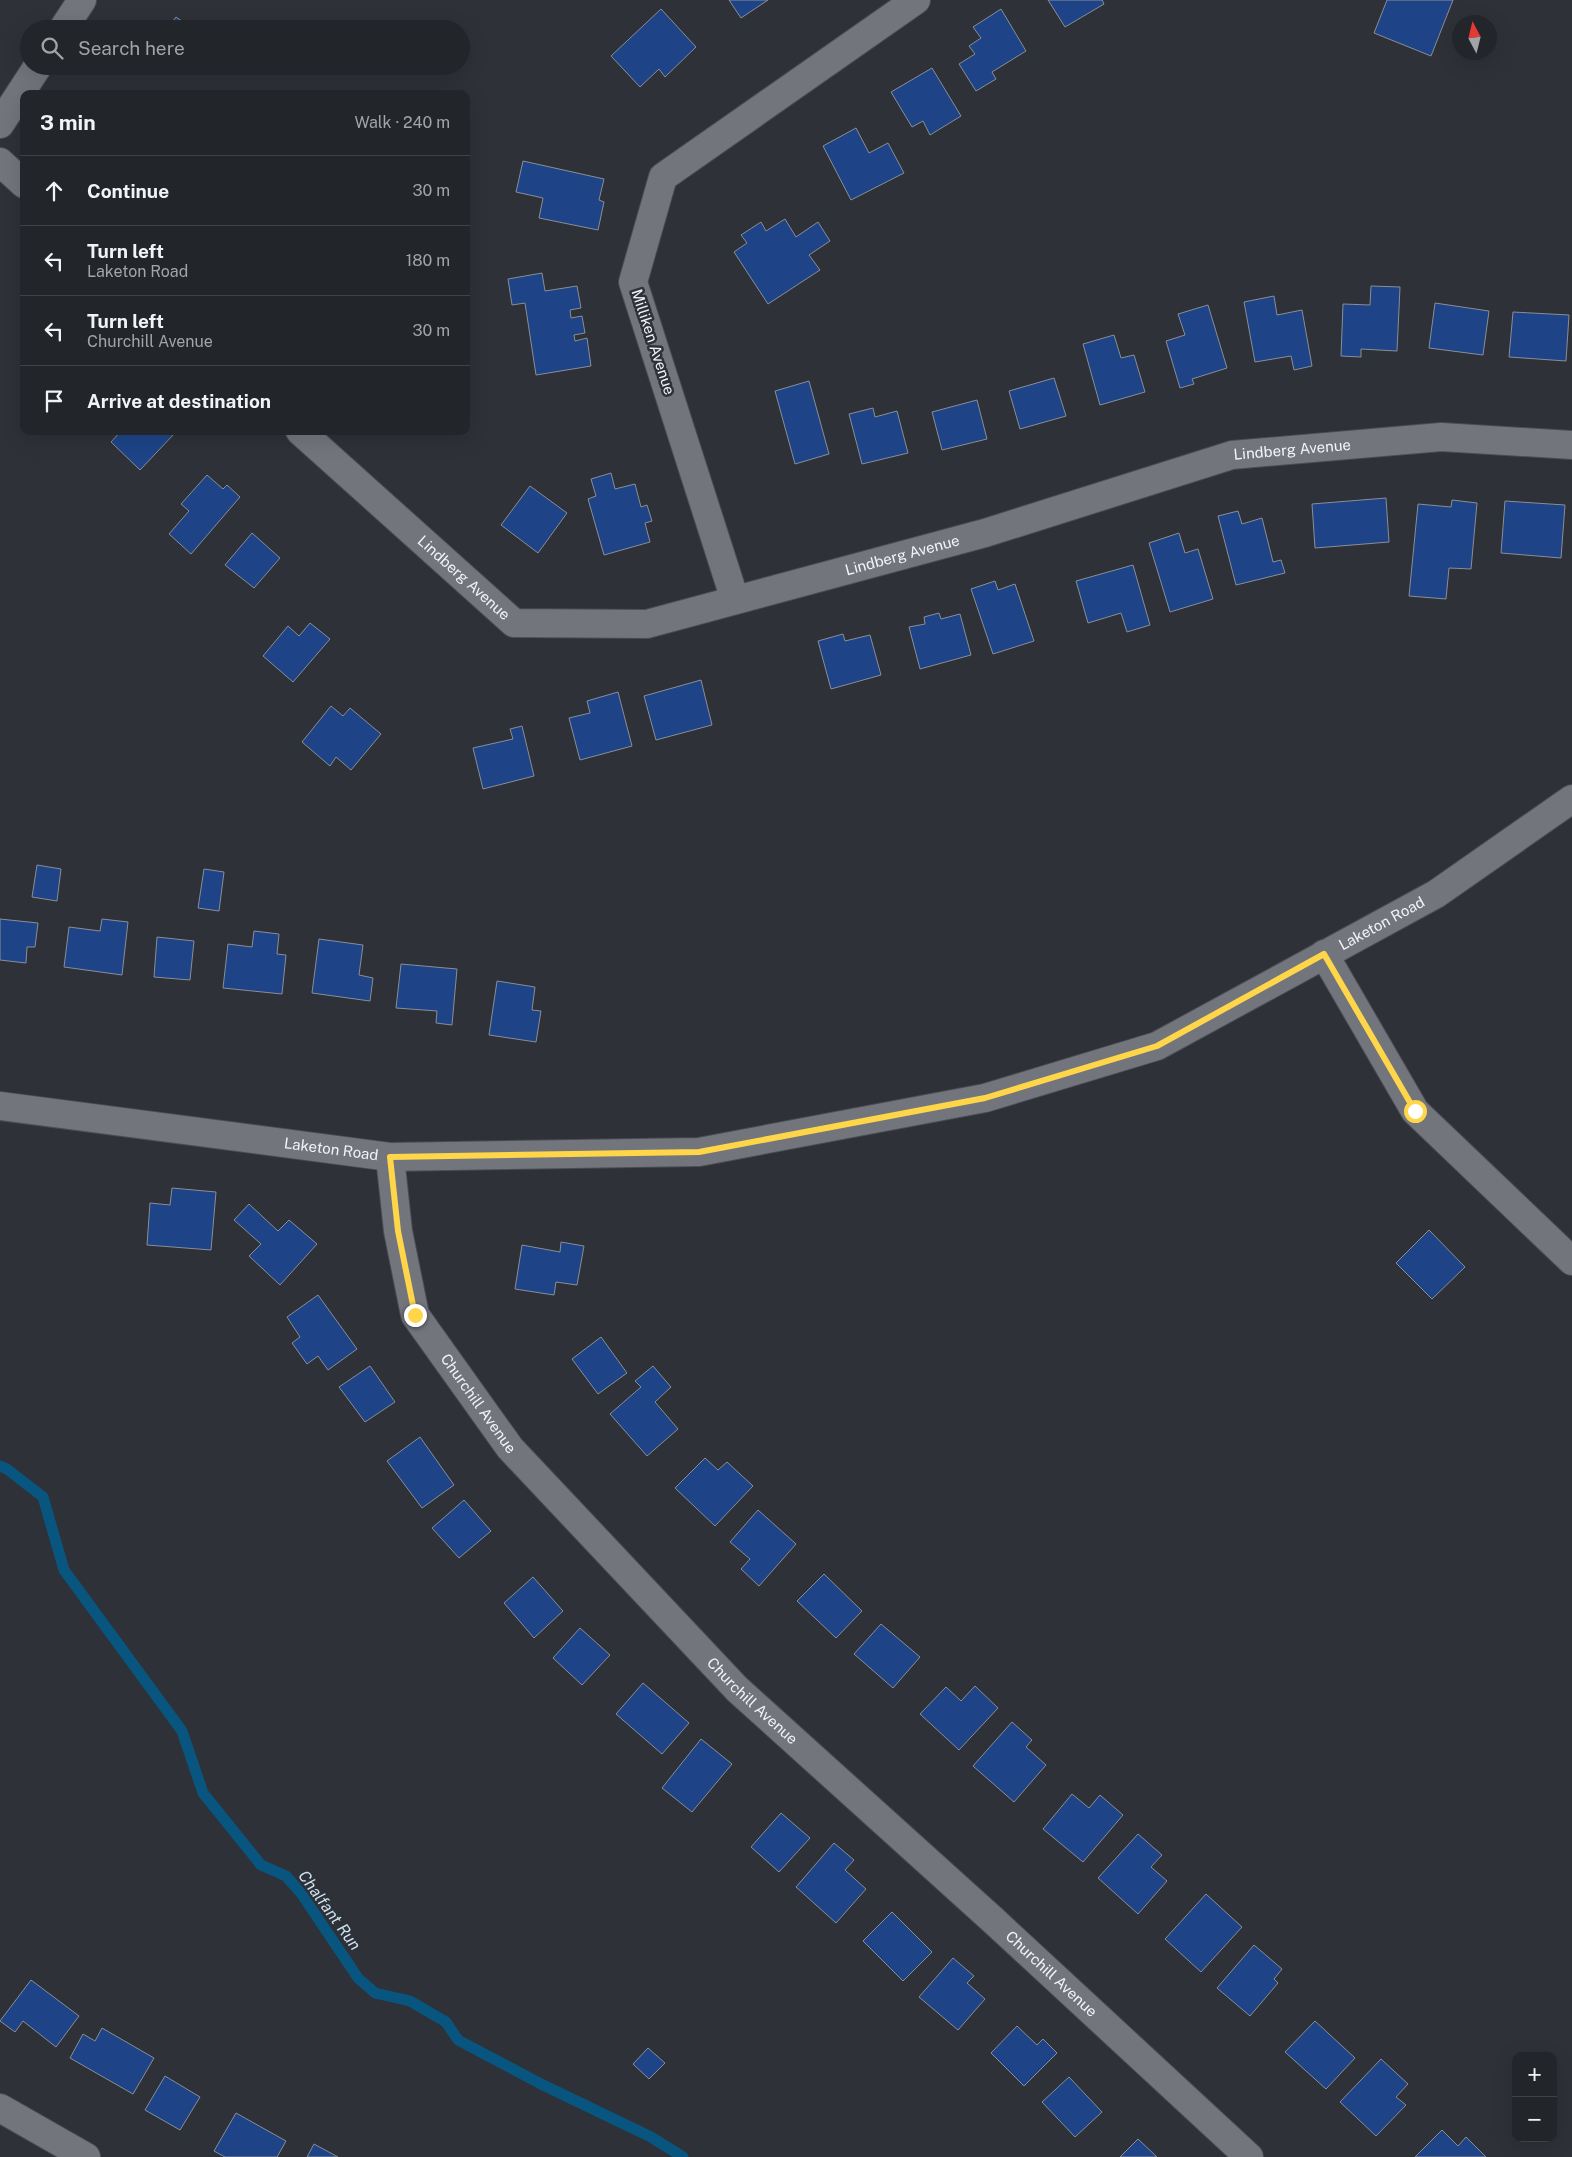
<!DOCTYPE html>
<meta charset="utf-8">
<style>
:root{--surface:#222529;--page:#2a2d31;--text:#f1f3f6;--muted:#a2a5a8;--line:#3f4246}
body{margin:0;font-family:"Public Sans",sans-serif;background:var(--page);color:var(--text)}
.controls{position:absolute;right:15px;bottom:15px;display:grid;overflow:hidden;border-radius:10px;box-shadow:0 5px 20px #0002}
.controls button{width:45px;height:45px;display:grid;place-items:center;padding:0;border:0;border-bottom:1px solid var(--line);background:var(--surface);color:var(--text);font:25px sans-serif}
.compass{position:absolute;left:1452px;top:15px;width:45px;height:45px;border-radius:50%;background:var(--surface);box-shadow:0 5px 20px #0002;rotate:353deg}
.stop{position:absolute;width:15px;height:15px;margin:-11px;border:4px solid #ffd54a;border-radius:50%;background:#fff}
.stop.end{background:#ffd54a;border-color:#fff;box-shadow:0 1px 5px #0008}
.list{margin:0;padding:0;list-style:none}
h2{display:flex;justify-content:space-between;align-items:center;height:65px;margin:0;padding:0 20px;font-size:21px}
h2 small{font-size:16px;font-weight:400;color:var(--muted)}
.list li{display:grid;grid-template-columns:32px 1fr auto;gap:15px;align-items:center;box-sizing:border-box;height:70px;padding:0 20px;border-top:1px solid var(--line)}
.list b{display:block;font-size:19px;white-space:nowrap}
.list p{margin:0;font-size:16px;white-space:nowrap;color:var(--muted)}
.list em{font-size:16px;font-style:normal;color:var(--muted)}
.icon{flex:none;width:28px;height:28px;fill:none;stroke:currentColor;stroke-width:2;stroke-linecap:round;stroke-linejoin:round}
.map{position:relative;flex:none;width:1572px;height:2157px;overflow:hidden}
.search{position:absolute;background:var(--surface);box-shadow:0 5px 20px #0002;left:20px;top:20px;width:450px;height:55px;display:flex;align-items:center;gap:12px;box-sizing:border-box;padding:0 18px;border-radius:28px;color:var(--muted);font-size:19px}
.panel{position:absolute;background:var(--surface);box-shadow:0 5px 20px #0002;left:20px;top:90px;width:450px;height:345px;border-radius:10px}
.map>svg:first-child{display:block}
</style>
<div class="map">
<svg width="1572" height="2157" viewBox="0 0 1572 2157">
<rect width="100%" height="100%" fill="#2e3137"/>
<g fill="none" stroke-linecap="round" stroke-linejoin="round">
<path stroke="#085680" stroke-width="11" d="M0 1466 7 1469 43 1497 64 1570 182 1731 203 1793 261 1865 286 1876 301 1893 358 1978 375 1993 410 2001 446 2022 458 2040 541 2084 651 2137 683 2157"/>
</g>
<path fill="#1e4487" stroke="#8a8e95" d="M729 0H768L741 18Z
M1048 0H1102L1104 4 1065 27Z
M1387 0H1453L1431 56 1374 33Z
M661 9 696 47 665 77 659 69 640 87 611 56Z
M1001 9 1026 51 992 72 996 79 976 91 959 64 975 54 969 46 981 38 973 27Z
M176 17 193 29H167Z
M932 68 961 116 930 135 923 121 912 127 891 92Z
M856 128 869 153 888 143 904 173 851 200 823 146Z
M523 161 604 179 599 200 604 202 598 230 539 218 543 198 516 192Z
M785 219 796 237 818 222 830 241 809 255 820 270 768 304 734 252 747 243 741 235 761 222 766 231Z
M542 273 545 291 577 286 581 308 570 310 571 318 582 316 585 333 574 335 575 341 587 338 591 366 536 375 525 303 512 305 508 279Z
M1371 286 1400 287 1397 351 1361 349V357L1341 356 1343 304 1370 305Z
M1274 296 1277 315 1302 310 1312 366 1294 370 1291 356 1255 362 1244 302Z
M1435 303 1489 311 1483 355 1429 348Z
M1208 305 1227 368 1192 379 1194 384 1180 388 1166 341 1185 335 1178 314Z
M1513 312 1569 315 1566 361 1509 357Z
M1114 335 1121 358 1134 355 1145 392 1100 405 1083 344Z
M1054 378 1066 416 1020 429 1009 391Z
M809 381 829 454 795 464 775 391Z
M977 400 987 439 942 450 932 412Z
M873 408 875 417 897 411 908 453 862 464 849 414Z
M121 431H171L174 434 140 470 111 442Z
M611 473 615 489 635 484 641 507 647 505 652 521 645 523 650 542 604 555 588 499 596 496 591 479Z
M207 475 223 489 227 485 240 497 191 554 169 534 189 511 181 504Z
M530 486 567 513 538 553 501 525Z
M1386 498 1389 542 1315 548 1312 504Z
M1452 500 1477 503 1471 569 1449 568 1446 599 1409 596 1418 504 1451 507Z
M1505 501 1565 505 1561 558 1501 553Z
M1238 511 1242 524 1262 518 1273 562 1281 560 1285 573 1236 585 1218 516Z
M252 533 280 558 254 588 225 565Z
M1179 533 1185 553 1198 549 1213 599 1170 612 1149 543Z
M1133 565 1150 625 1127 632 1121 613 1088 623 1076 581Z
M995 581 998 590 1015 584 1034 641 993 654 971 589Z
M939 613 941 619 960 614 971 655 920 669 909 627 925 624 924 617Z
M310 623 330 639 293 682 263 656 288 626 299 636Z
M843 634 845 641 870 635 881 675 831 689 818 641Z
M701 680 712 725 656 740 644 696Z
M618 692 632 746 580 760 569 718 590 713 587 701Z
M331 706 343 716 350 708 381 734 351 770 336 757 330 766 302 742Z
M522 726 534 776 483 789 473 748 513 739 510 729Z
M37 865 61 869 57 901 32 897Z
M204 869 224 872 219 911 198 908Z
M0 919 38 923 35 947H27L26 963 0 960Z
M102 919 128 922 122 975 64 967 69 927 100 931Z
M254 931 279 934 277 954 286 955 282 994 223 988 228 944 252 947Z
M157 937 194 941 190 980 154 977Z
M319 939 363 945 359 975 373 978 370 1001 312 993Z
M401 964 457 969 452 1025 436 1023 437 1011 396 1008Z
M497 981 535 987 532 1010 541 1011 536 1042 489 1035Z
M172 1188 216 1192 211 1250 147 1245 150 1203 170 1205Z
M249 1204 278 1231 289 1220 317 1244 280 1285 249 1256 261 1244 234 1220Z
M1429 1230 1465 1267 1432 1299 1396 1263Z
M561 1242 584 1246 577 1285 556 1282 554 1295 515 1289 522 1245 560 1252Z
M318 1295 357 1349 328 1370 318 1356 307 1364 292 1343 300 1337 287 1317Z
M601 1337 627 1373 598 1394 572 1359Z
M370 1366 395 1402 365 1422 339 1387Z
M653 1366 671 1387 655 1402 678 1429 647 1456 610 1414 641 1387 635 1381Z
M420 1437 454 1485 422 1508 387 1461Z
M705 1458 718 1470 727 1462 753 1486 715 1526 675 1488Z
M464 1500 491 1531 459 1558 432 1528Z
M758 1510 796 1544 759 1586 741 1569 750 1559 730 1542Z
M824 1574 862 1611 836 1638 797 1601Z
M533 1577 563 1611 534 1638 504 1603Z
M881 1624 920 1657 893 1688 854 1654Z
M580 1628 610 1655 582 1685 553 1658Z
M643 1683 689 1723 662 1754 616 1714Z
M975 1686 998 1708 959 1750 920 1714 946 1687 961 1701Z
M1012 1722 1032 1740 1026 1747 1046 1765 1014 1802 973 1766Z
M701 1739 732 1764 692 1812 662 1788Z
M1072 1794 1089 1808 1100 1795 1123 1815 1083 1862 1043 1829Z
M781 1813 810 1838 779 1872 751 1847Z
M1138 1834 1162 1855 1151 1867 1167 1881 1138 1914 1098 1878Z
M834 1843 854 1860 845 1870 866 1889 836 1923 796 1887Z
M1206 1894 1242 1927 1201 1972 1165 1939Z
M892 1912 932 1952 903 1981 863 1941Z
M1254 1945 1282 1969 1274 1979 1278 1983 1250 2016 1217 1988Z
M953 1958 974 1976 967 1983 985 1999 958 2030 919 1997Z
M31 1980 79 2016 56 2047 23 2021 15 2032 0 2021Z
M1315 2021 1355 2058 1326 2089 1285 2052Z
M1017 2026 1037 2045 1043 2039 1057 2053 1024 2086 991 2053Z
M102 2028 154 2058 133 2094 70 2058 83 2034 95 2041Z
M648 2048 665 2063 649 2079 633 2064Z
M1381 2059 1408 2084 1396 2097 1406 2105 1376 2136 1340 2102Z
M165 2076 200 2097 180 2130 145 2110Z
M1069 2077 1102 2112 1075 2137 1042 2102Z
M236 2113 286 2141 277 2157H225L214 2151Z
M1442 2130 1458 2146 1466 2137 1486 2157H1415Z
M1138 2139 1157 2157H1120Z
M314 2144 338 2157H307Z"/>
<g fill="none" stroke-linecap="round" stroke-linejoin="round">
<g stroke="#4a4d53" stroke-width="30">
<g id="minor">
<path d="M63 29 82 0"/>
<path d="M0 124 38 66"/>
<path d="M0 162 24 184"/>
<path id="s1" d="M300 431 514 623 647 624 985 533 1232 455 1441 437 1572 445"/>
<path d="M735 600 633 282 663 177 916 0"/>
<path d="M1324 954 1415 1111 1572 1261"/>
<path id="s2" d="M0 1106 390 1157 699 1152 985 1098 1157 1046 1436 894 1572 799"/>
<path id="s3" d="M390 1157 398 1231 415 1315 510 1448 737 1689 994 1921 1249 2157"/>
<path d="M0 2108 86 2157"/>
</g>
</g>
<use href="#minor" stroke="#72767c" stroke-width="28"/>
</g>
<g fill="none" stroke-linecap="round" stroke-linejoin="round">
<path stroke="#ffd54a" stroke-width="6" d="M415 1315 398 1231 390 1157 699 1152 985 1098 1157 1046 1324 954 1415 1111"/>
</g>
<g text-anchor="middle" stroke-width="5" stroke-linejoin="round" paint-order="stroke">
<g font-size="15" fill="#f0f3f7" stroke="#2e3137">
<text transform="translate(653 342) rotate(72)" y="5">Milliken Avenue</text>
<text dy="5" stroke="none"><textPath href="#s1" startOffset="1090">Lindberg Avenue</textPath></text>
<text dy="5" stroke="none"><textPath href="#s1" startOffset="685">Lindberg Avenue</textPath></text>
<text dy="5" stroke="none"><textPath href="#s1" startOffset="220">Lindberg Avenue</textPath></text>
<text dy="5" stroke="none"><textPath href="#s2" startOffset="1429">Laketon Road</textPath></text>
<text dy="5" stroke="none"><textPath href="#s2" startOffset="334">Laketon Road</textPath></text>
<text dy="5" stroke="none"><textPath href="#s3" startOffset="269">Churchill Avenue</textPath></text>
<text dy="5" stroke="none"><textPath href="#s3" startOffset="674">Churchill Avenue</textPath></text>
<text dy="5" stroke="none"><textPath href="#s3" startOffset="1079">Churchill Avenue</textPath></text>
</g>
<g font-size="16" font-style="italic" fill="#cee3f2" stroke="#2e3137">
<text transform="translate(330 1910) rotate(54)" y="6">Chalfant Run</text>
</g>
</g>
</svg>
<div class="controls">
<button>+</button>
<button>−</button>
</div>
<svg class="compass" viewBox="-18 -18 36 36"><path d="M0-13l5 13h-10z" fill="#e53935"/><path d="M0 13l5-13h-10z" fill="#a2a5a8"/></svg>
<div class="stop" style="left:1415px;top:1111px"></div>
<div class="stop end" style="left:415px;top:1315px"></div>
<div class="search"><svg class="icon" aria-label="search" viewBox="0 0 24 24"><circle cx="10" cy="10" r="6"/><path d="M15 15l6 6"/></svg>Search here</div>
<section class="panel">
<h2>3 min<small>Walk · 240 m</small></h2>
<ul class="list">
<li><svg class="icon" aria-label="ahead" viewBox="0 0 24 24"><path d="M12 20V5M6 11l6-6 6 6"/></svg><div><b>Continue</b></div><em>30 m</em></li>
<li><svg class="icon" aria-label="left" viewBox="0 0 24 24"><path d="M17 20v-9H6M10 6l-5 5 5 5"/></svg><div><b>Turn left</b><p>Laketon Road</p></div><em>180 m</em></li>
<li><svg class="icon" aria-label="left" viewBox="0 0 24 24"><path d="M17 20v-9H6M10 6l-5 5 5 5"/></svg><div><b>Turn left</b><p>Churchill Avenue</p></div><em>30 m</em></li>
<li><svg class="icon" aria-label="arrive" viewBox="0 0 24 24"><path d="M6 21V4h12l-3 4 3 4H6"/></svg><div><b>Arrive at destination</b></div></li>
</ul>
</section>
</div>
